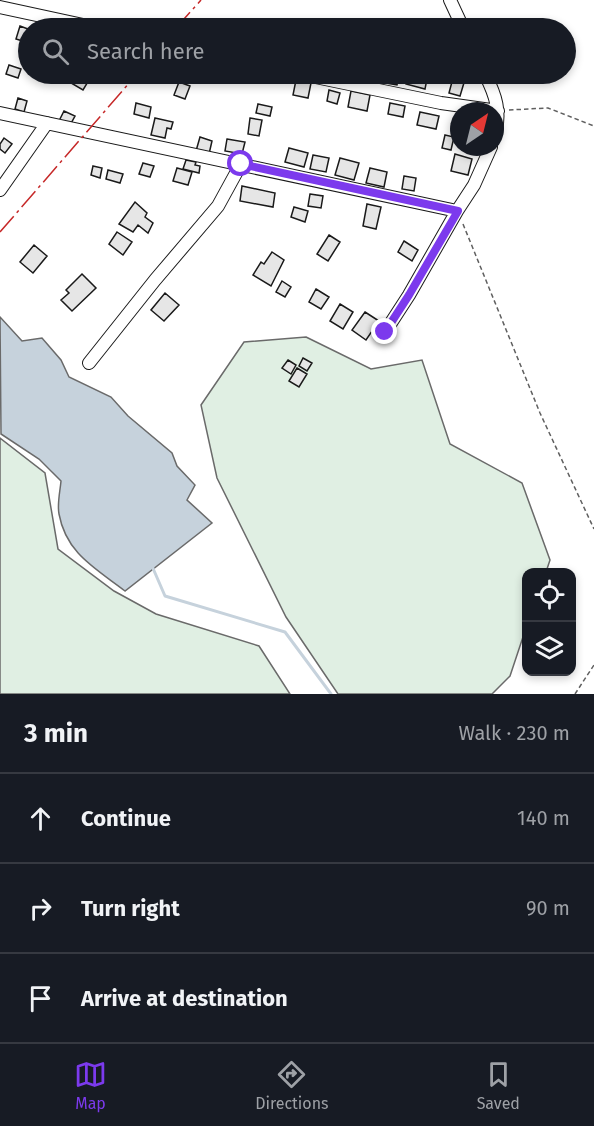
<!DOCTYPE html>
<meta charset="utf-8">
<style>
:root{--surface:#171b24;--page:#242831;--text:#f1f3f6;--muted:#9ea1a6;--line:#363941;--accent:#7c3aed}
body{margin:0;font-family:"Fira Sans",sans-serif;background:var(--page);color:var(--text)}
.controls{position:absolute;right:18px;bottom:18px;display:grid;overflow:hidden;border-radius:12px;box-shadow:0 3px 9px #0003}
.controls button{width:54px;height:54px;display:grid;place-items:center;padding:0;border:0;border-bottom:2px solid var(--line);background:var(--surface);color:var(--text);font:30px sans-serif}
.compass{position:absolute;left:450px;top:102px;width:54px;height:54px;border-radius:50%;background:var(--surface);box-shadow:0 3px 9px #0003;rotate:35deg}
.stop{position:absolute;width:18px;height:18px;margin:-14px;border:4px solid #7c3aed;border-radius:50%;background:#fff}
.stop.end{background:#7c3aed;border-color:#fff;box-shadow:0 2px 6px #0008}
.list{margin:0;padding:0;list-style:none}
h2{display:flex;justify-content:space-between;align-items:center;height:78px;margin:0;padding:0 24px;font-size:26px}
h2 small{font-size:20px;font-weight:400;color:var(--muted)}
.list li{display:grid;grid-template-columns:39px 1fr auto;gap:18px;align-items:center;box-sizing:border-box;height:90px;padding:0 24px;border-top:2px solid var(--line)}
.list b{display:block;font-size:22px;white-space:nowrap}
.list em{font-size:20px;font-style:normal;color:var(--muted)}
.icon{flex:none;width:33px;height:33px;fill:none;stroke:currentColor;stroke-width:2;stroke-linecap:round;stroke-linejoin:round}
.map{position:relative;flex:none;width:594px;height:694px;overflow:hidden}
.search{position:absolute;background:var(--surface);box-shadow:0 3px 9px #0003;left:18px;right:18px;top:18px;height:66px;display:flex;align-items:center;gap:15px;box-sizing:border-box;padding:0 21px;border-radius:33px;color:var(--muted);font-size:22px}
.sheet{height:348px;background:var(--surface)}
nav{display:flex;justify-content:space-around;align-items:center;box-sizing:border-box;height:84px;border-top:2px solid var(--line);background:var(--surface);font-size:16px;color:var(--muted)}
nav a{display:grid;justify-items:center;gap:3px}
nav .on{color:var(--accent)}
.map>svg:first-child{display:block}
</style>
<div class="map">
<svg width="594" height="694" viewBox="0 0 594 694">
<rect width="100%" height="100%" fill="#fff"/>
<path fill="#e0efe3" stroke="#6a6a6a" stroke-width="1.5" d="M306 337 371 369 422 360 450 444 522 483 550 560 546 572H526V628L510 676 492 694H338L286 617 217 478 201 405 244 342Z
M0 438 45 473 58 549 114 591 156 614 259 646 290 694H0Z"/>
<path fill="#c6d2dc" stroke="#6a6a6a" stroke-width="1.5" d="M0 317 22 341 42 338 61 360 69 377 111 397 128 416 172 453 177 466 195 485 187 500 212 523 125 591C95 568 66 553 59 514 57 504 60 492 61 481L39 459 1 434Z"/>
<g fill="none" stroke-linecap="round" stroke-linejoin="round">
<path stroke="#c6d2dc" stroke-width="3" d="M152 566 165 596 285 632 331 694"/>
</g>
<path fill="#e6e6e6" stroke="#1a1a1a" stroke-width="1.5" d="M20 26 28 29 26 42 16 39Z
M9 65 21 69 18 78 6 74Z
M70 74H79L89 80 83 90 66 80Z
M199 74H219L217 82 198 78Z
M238 74H254L253 83 237 80Z
M387 74H399L397 85 385 83Z
M408 74H428L425 89 406 84Z
M454 74 466 76 460 96 449 93Z
M296 80 311 83 308 98 293 95Z
M179 82 190 86 185 99 174 95Z
M329 90 340 93 337 104 327 101Z
M351 91 370 95 367 111 348 107Z
M18 98 27 101 24 112 15 109Z
M136 103 151 107 149 118 134 114Z
M390 103 405 106 403 117 388 114Z
M258 104 272 107 270 116 256 113Z
M64 111 75 116 69 127 59 121Z
M420 112 439 116 436 129 417 125Z
M155 118 173 122 171 129 167 128 165 138 151 135Z
M250 118 262 120 259 136 248 134Z
M445 135 454 137 451 150 442 148Z
M200 137 212 141 209 154 196 151Z
M4 138 12 144 5 153 0 149V144Z
M227 139 245 142 242 154 225 151Z
M289 148 308 153 304 167 285 162Z
M455 154 472 159 468 175 451 171Z
M313 155 329 158 326 172 310 169Z
M340 158 359 163 354 180 335 175Z
M186 160 196 162 195 165 200 166 199 173 183 169Z
M143 163 154 166 150 177 139 174Z
M93 166 102 168 100 178 91 175Z
M177 168 192 172 188 185 173 181Z
M370 168 387 172 384 187 366 183Z
M108 170 123 174 120 183 106 179Z
M404 176 416 178 414 191 402 189Z
M242 186 275 193 273 207 240 201Z
M310 194 323 196 321 208 308 206Z
M135 202 147 213 145 217 153 223 148 233 138 225 133 232 119 224Z
M367 204 381 207 376 229 363 226Z
M294 207 308 211 305 222 291 217Z
M117 232 132 242 123 255 109 244Z
M329 235 340 242 328 261 317 254Z
M404 241 418 250 412 261 398 252Z
M34 245 47 256 33 273 20 262Z
M272 252 284 260 271 286 253 275 261 262 264 264Z
M82 274 96 288 72 311 61 300 69 293 66 290Z
M282 281 291 287 285 297 276 292Z
M316 289 329 297 321 309 309 302Z
M165 293 179 305 164 321 151 310Z
M340 304 353 312 343 329 330 321Z
M365 312 379 321 366 340 352 330Z
M303 358 312 363 307 371 299 366Z
M288 360 296 365 291 374 282 368Z
M297 368 307 374 299 387 289 381Z"/>
<g fill="none" stroke-linecap="round" stroke-linejoin="round">
<g stroke="#1a1a1a" stroke-width="14">
<path id="minor" d="M450 0 463 28
M0 7 97 28
M301 74 441 103 498 111
M485 74C496 96 501 111 495 136
M0 113 457 211 474 185 491 147
M0 190 47 123
M385 332 409 295 457 211
M89 363 155 280 218 206 241 164"/>
</g>
<path stroke="#5f5f5f" stroke-width="1.5" stroke-dasharray="4.5 3" stroke-linecap="butt" d="M509 110 548 108 594 126
M463 224 540 413 594 529
M575 694 594 665"/>
<use href="#minor" stroke="#fff" stroke-width="12"/>
<path stroke="#c62828" stroke-width="1.5" stroke-dasharray="21 4.5 3 4.5" stroke-linecap="butt" d="M176 28 201 0
M0 232 137 74"/>
</g>
<g fill="none" stroke-linecap="round" stroke-linejoin="round">
<path stroke="#7c3aed" stroke-width="8" d="M241 164 458 211 409 295 385 332"/>
</g>
</svg>
<div class="controls">
<button><svg class="icon" aria-label="locate" viewBox="0 0 24 24"><circle cx="12" cy="12" r="6"/><path d="M12 2v4M12 18v4M2 12h4M18 12h4"/></svg></button>
<button><svg class="icon" aria-label="layers" viewBox="0 0 24 24"><path d="M12 4l9 5-9 5-9-5zM3 14l9 5 9-5"/></svg></button>
</div>
<svg class="compass" viewBox="-18 -18 36 36"><path d="M0-13l5 13h-10z" fill="#e53935"/><path d="M0 13l5-13h-10z" fill="#9ea1a6"/></svg>
<div class="stop" style="left:241px;top:164px"></div>
<div class="stop end" style="left:385px;top:332px"></div>
<div class="search"><svg class="icon" aria-label="search" viewBox="0 0 24 24"><circle cx="10" cy="10" r="6"/><path d="M15 15l6 6"/></svg>Search here</div>
</div>
<section class="sheet">
<h2>3 min<small>Walk · 230 m</small></h2>
<ul class="list">
<li><svg class="icon" aria-label="ahead" viewBox="0 0 24 24"><path d="M12 20V5M6 11l6-6 6 6"/></svg><div><b>Continue</b></div><em>140 m</em></li>
<li><svg class="icon" aria-label="right" viewBox="0 0 24 24"><path d="M7 20v-9h11M14 6l5 5-5 5"/></svg><div><b>Turn right</b></div><em>90 m</em></li>
<li><svg class="icon" aria-label="arrive" viewBox="0 0 24 24"><path d="M6 21V4h12l-3 4 3 4H6"/></svg><div><b>Arrive at destination</b></div></li>
</ul>
</section>
<nav>
<a class="on"><svg class="icon" aria-label="map" viewBox="0 0 24 24"><path d="M3 6l6-2 6 2 6-2v14l-6 2-6-2-6 2zM9 4v14M15 6v14"/></svg>Map</a>
<a><svg class="icon" aria-label="directions" viewBox="0 0 24 24"><path d="M12 3l9 9-9 9-9-9zM9 14v-3h6M13 9l2 2-2 2"/></svg>Directions</a>
<a><svg class="icon" aria-label="saved" viewBox="0 0 24 24"><path d="M7 4h10v16l-5-4-5 4z"/></svg>Saved</a>
</nav>
